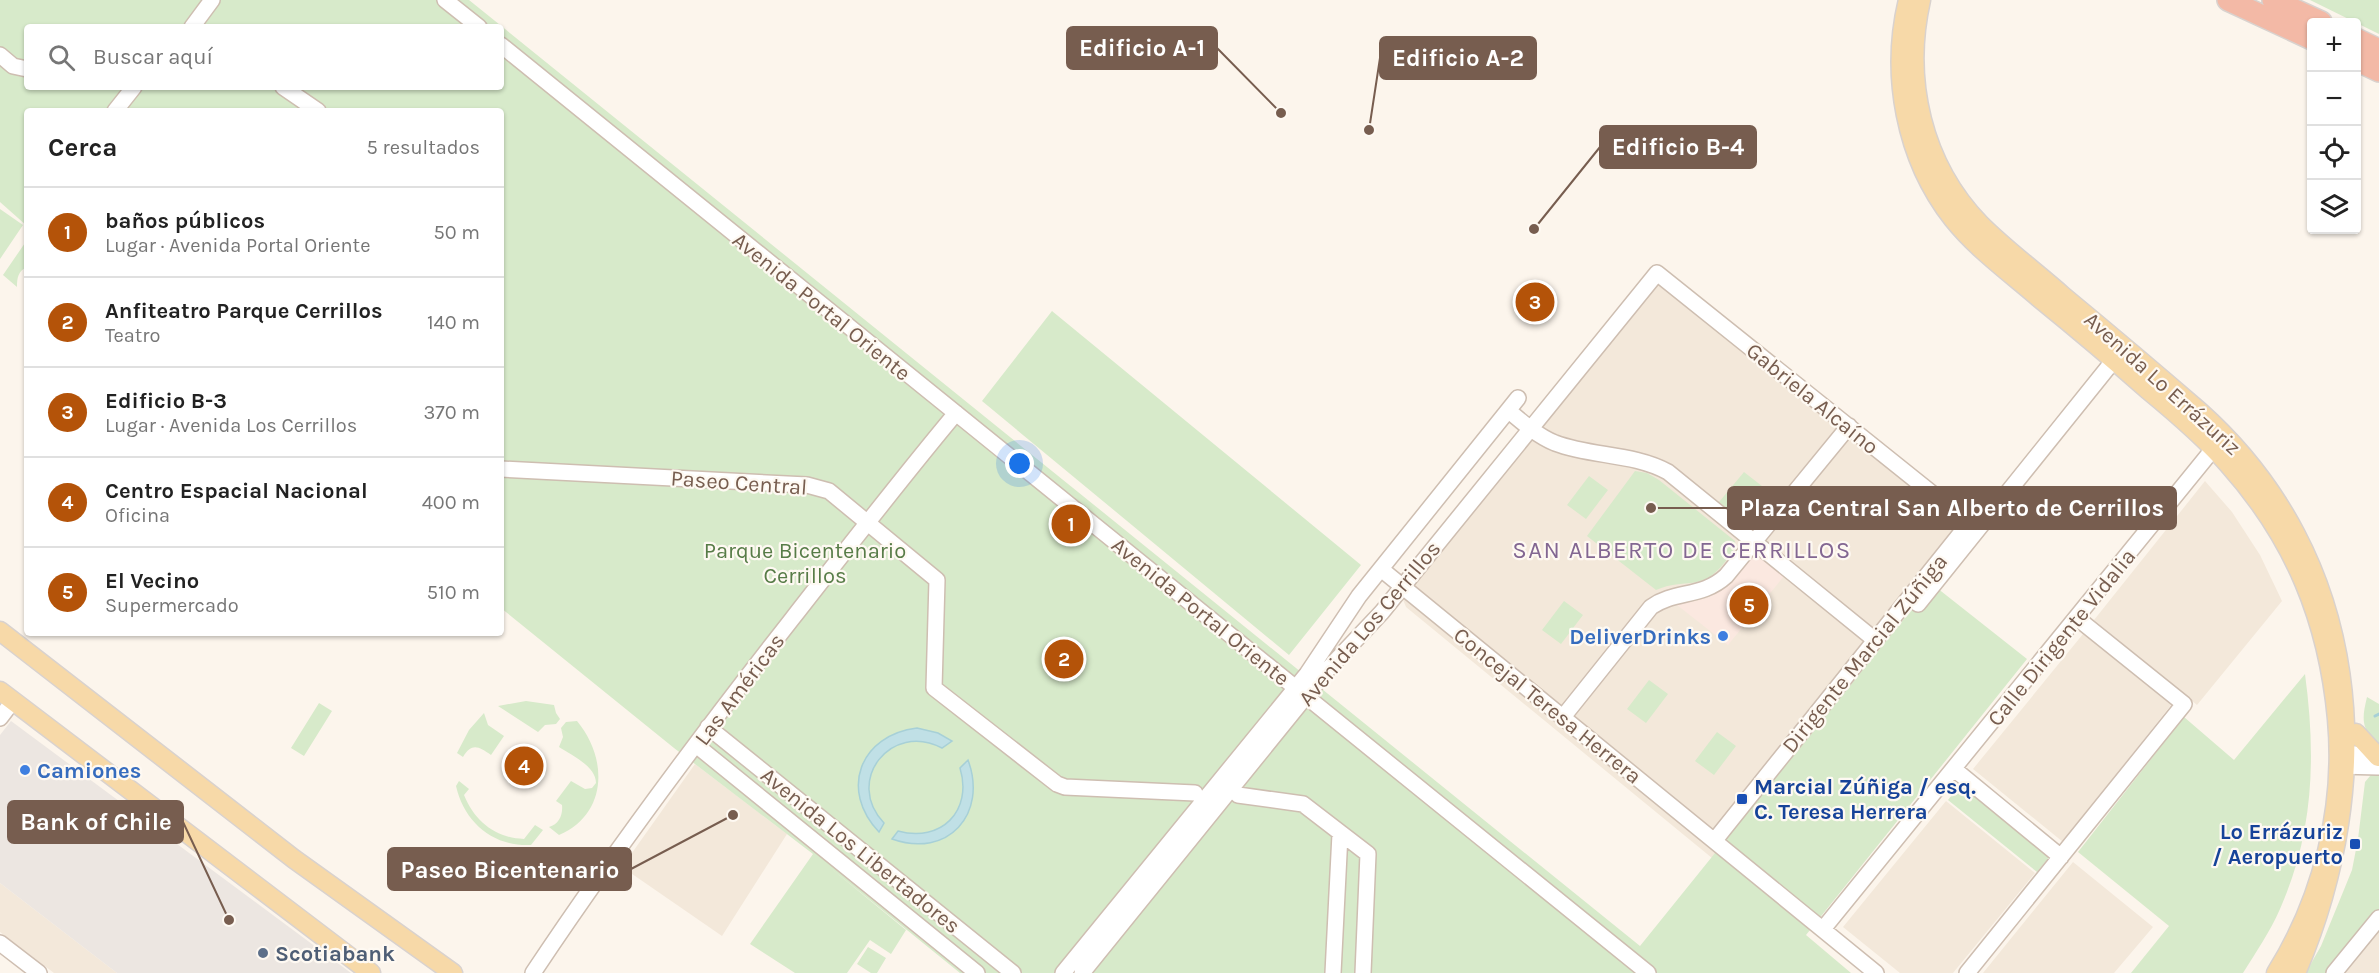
<!DOCTYPE html>
<html lang="es">
<meta charset="utf-8">
<style>
:root{--surface:#fff;--page:#f2f2f2;--text:#222;--muted:#767676;--line:#e0e0e0;--accent:#b45309}
body{margin:0;font-family:Karla,sans-serif;background:var(--page);color:var(--text)}
.controls{position:absolute;right:18px;top:18px;display:grid;overflow:hidden;border-radius:6px;box-shadow:0 2px 4px #0004}
.controls button{width:54px;height:54px;display:grid;place-items:center;padding:0;border:0;border-bottom:2px solid var(--line);background:var(--surface);color:var(--text);font:30px sans-serif}
.you{position:absolute;left:1020px;top:464px;width:21px;height:21px;margin:-15px;border:4px solid #fff;border-radius:50%;background:#1a73e8;box-shadow:0 0 0 9px #1a73e833}
.badge{display:grid;place-items:center;width:39px;height:39px;border-radius:50%;background:var(--accent);color:#fff;font-size:20px;font-weight:700}
.pin{position:absolute;translate:-50% -50%;border:3px solid #fff;box-shadow:0 2px 6px #0006}
.list{margin:0;padding:0;list-style:none}
h2{display:flex;justify-content:space-between;align-items:center;height:78px;margin:0;padding:0 24px;font-size:26px}
h2 small{font-size:20px;font-weight:400;color:var(--muted)}
.list li{display:grid;grid-template-columns:39px 1fr auto;gap:18px;align-items:center;box-sizing:border-box;height:90px;padding:0 24px;border-top:2px solid var(--line)}
.list b{display:block;font-size:22px;white-space:nowrap}
.list p{margin:0;font-size:20px;white-space:nowrap;color:var(--muted)}
.list em{font-size:20px;font-style:normal;color:var(--muted)}
.icon{flex:none;width:33px;height:33px;fill:none;stroke:currentColor;stroke-width:2;stroke-linecap:round;stroke-linejoin:round}
.map{position:relative;flex:none;width:2379px;height:973px;overflow:hidden}
.search{position:absolute;background:var(--surface);box-shadow:0 2px 4px #0004;left:24px;top:24px;width:480px;height:66px;display:flex;align-items:center;gap:15px;box-sizing:border-box;padding:0 21px;border-radius:6px;color:var(--muted);font-size:22px}
.panel{position:absolute;background:var(--surface);box-shadow:0 2px 4px #0004;left:24px;top:108px;width:480px;height:528px;border-radius:6px}
.map>svg:first-child{display:block}
</style>
<div class="map">
<svg width="2379" height="973" viewBox="0 0 2379 973">
<rect width="100%" height="100%" fill="#fcf5ec"/>
<path fill="#f3e8da" d="M1659 266 1977 522 1712 858 1406 607 1399 590Z
M2205 481 2232 512 2260 555 2282 601 2197 705 2094 620Z
M2083 634 2171 705 2063 842 1973 769Z
M695 764 787 834 722 936 622 867Z
M1946 801 2035 873 1953 973H1900L1843 927Z
M2379 859V973H2304Z
M2073 862 2153 927 2114 973H1983Z
M0 883 117 973H54L0 932Z"/>
<path fill="#fbe8e0" d="M1751 555 1759 556 1784 576 1728 645 1677 605 1707 598 1715 594 1731 580Z"/>
<path fill="#ece6e1" d="M11 721 351 973H117L0 883V735Z"/>
<path fill="#d7eaca" fill-rule="evenodd" d="M0 0H469L1640 946 1932 584 2027 659 1806 935 1851 973H960L828 866 906 930 891 954 870 940 847 973H795L750 944 813 854 674 748 501 608V111H27V226L0 202ZM27 27H501V87H27Z
M2310 0H2379V34Z
M0 209 23 225 0 259Z
M27 240V267C18 271 17 278 17 287L3 275Z
M1052 311 1361 565 1289 655 982 401Z
M1635 471 1647 473 1659 480 1735 541C1736 550 1730 555 1725 562 1701 593 1686 577 1656 590L1587 536Z
M1744 472 1776 497 1754 526H1748L1719 502Z
M1589 476 1608 490 1586 519 1567 505Z
M1564 601 1583 615 1561 644 1542 630Z
M2305 674C2316 756 2314 832 2280 909 2270 932 2256 952 2243 973H2131L2169 926 2078 852 2184 717 2234 760Z
M1649 680 1668 694 1646 723 1627 709Z
M2367 697 2379 704V747C2362 728 2361 722 2367 697Z
M526 701 554 705 556 713 560 719 556 724 545 725 538 732 498 706Z
M319 703 332 711 304 756 291 748Z
M484 713 488 725 504 736 491 755C479 747 472 742 463 757L457 753 469 730Z
M577 721C608 758 608 814 559 835L549 827C559 824 563 815 562 805L556 801 571 781 585 789 592 788 596 783C596 766 571 755 559 747L563 737 561 728 566 722Z
M1717 732 1736 746 1714 775 1695 761Z
M2375 770H2379V912L2331 973H2306L2321 946 2352 870 2358 839 2365 782Z
M459 781 469 789 464 795C475 822 496 838 524 839L535 825 543 830 531 845C493 847 464 822 456 786Z
M1961 783 2050 856 2037 872 1948 800Z
M868 947 886 958 877 973H871L857 964Z"/>
<path fill="#c0e0e6" stroke="#a7d0d7" stroke-width="1.5" d="M917 728 938 733 952 741 942 748C891 721 844 781 884 823L879 832C839 790 860 735 917 728Z
M968 760C988 814 948 859 892 839L898 831C941 843 973 811 960 768Z"/>
<g fill="none" stroke-linecap="round" stroke-linejoin="round">
<path stroke="#a7d0d7" stroke-width="3" d="M2375 716 2379 714"/>
<g stroke="#cebeb1" stroke-width="18">
<path id="minor" d="M445 0 479 27
M192 27 212 0
M501 45 1648 973
M0 55 13 66 27 69
M283 87 318 111
M115 111 134 87
M1509 411C1523 423 1538 436 1555 443 1592 457 1633 453 1668 472L1875 640
M501 469 807 485 829 491 937 580 934 688 1057 784 1065 787 1195 793
M1381 569 1876 973
M1918 604 2114 360
M1563 717 1651 607C1675 590 1702 598 1726 576L1849 426
M0 718 13 701
M708 727 1013 973
M696 745 977 973
M2338 752 2379 757
M2338 766 2379 767
M1954 769 2061 857
M1238 795 1303 804 1368 854 1363 973
M1823 929 2214 448
M0 943 39 973
M533 973C614 851 702 734 792 619 846 550 900 480 956 413
M1063 973 1307 674 1359 596 1518 398
M1082 973 1328 669 1382 612 1657 273 1969 523 1715 840
M1333 973 1340 834
M1967 973 2184 704 2077 618
M2334 973 2379 918"/>
</g>
<g stroke="#d9d2ce" stroke-width="21">
<path id="major" d="M1908 0C1890 74 1905 158 1953 219 1977 249 2009 272 2038 297 2075 327 2112 358 2148 390 2176 413 2204 437 2228 464 2295 539 2328 621 2337 719 2345 807 2323 898 2276 973
M1921 0C1903 80 1922 164 1980 224 2006 250 2036 272 2063 296 2109 334 2154 372 2199 411 2364 558 2379 779 2296 973
M0 631 294 859 453 973
M0 691 371 973
M2356 733 2378 757"/>
</g>
<g stroke="#d9d2ce" stroke-width="24">
<path id="highway" d="M2228 0 2312 39
M2273 0 2321 22
M2356 39 2379 50
M2356 60 2379 71"/>
</g>
<use href="#minor" stroke="#fff" stroke-width="15"/>
<use href="#major" stroke="#f7d9a8" stroke-width="18"/>
<use href="#highway" stroke="#f3b9a6" stroke-width="21"/>
</g>
<g fill="#3f7fe0" stroke="#fef9f2" stroke-width="2">
<circle cx="1723" cy="636" r="6"/>
<circle cx="25" cy="770" r="6"/>
</g>
<g fill="#1a4fb4" stroke="#fef9f2" stroke-width="2">
<rect x="1736" y="793" width="12" height="12" rx="3"/>
<rect x="2349" y="838" width="12" height="12" rx="3"/>
</g>
<circle fill="#5c6f8a" stroke="#fef9f2" stroke-width="2" cx="263" cy="953" r="6"/>
<g text-anchor="middle" stroke-width="4.5" stroke-linejoin="round" paint-order="stroke">
<g font-size="22" fill="#775d4f" stroke="#fef9f2">
<text transform="translate(822 306) rotate(39)" y="8">Avenida Portal Oriente</text>
<text transform="translate(2163 383) rotate(42)" y="8">Avenida Lo Errázuriz</text>
<text transform="translate(1813 398) rotate(39)" y="8">Gabriela Alcaíno</text>
<text transform="translate(739 482) rotate(4)" y="8">Paseo Central</text>
<text transform="translate(1201 611) rotate(39)" y="8">Avenida Portal Oriente</text>
<text transform="translate(1369 623) rotate(-50)" y="8">Avenida Los Cerrillos</text>
<text transform="translate(2061 637) rotate(-51)" y="8">Calle Dirigente Vidalia</text>
<text transform="translate(1864 653) rotate(-51)" y="8">Dirigente Marcial Zúñiga</text>
<text transform="translate(739 689) rotate(-53)" y="8">Las Américas</text>
<text transform="translate(1548 705) rotate(39)" y="8">Concejal Teresa Herrera</text>
<text transform="translate(861 850) rotate(39)" y="8">Avenida Los Libertadores</text>
</g>
<g font-size="22" fill="#577c47" stroke="#fef9f2">
<text x="805" y="558">Parque Bicentenario<tspan x="805" dy="25">Cerrillos</tspan></text>
</g>
<g font-size="22" font-weight="bold" fill="#366cbe" stroke="#fef9f2" text-anchor="end">
<text x="1711" y="644">DeliverDrinks</text>
<text x="37" y="778" text-anchor="start">Camiones</text>
</g>
<g font-size="22" font-weight="bold" fill="#164399" stroke="#fef9f2" text-anchor="start">
<text x="1754" y="794">Marcial Zúñiga / esq.<tspan x="1754" dy="25">C. Teresa Herrera</tspan></text>
<text x="2343" y="839" text-anchor="end">Lo Errázuriz<tspan x="2343" dy="25">/ Aeropuerto</tspan></text>
</g>
<g font-size="22" font-weight="bold" fill="#4e5e75" stroke="#fef9f2" text-anchor="start">
<text x="275" y="961">Scotiabank</text>
</g>
<g font-size="24" letter-spacing="1.5" fill="#836792" stroke="#fef9f2">
<text x="1682" y="558">SAN ALBERTO DE CERRILLOS</text>
</g>
</g>
<path fill="none" stroke="#775d4f" stroke-width="2" d="M1281 113L1217 48M1369 130L1380 58M1534 229L1600 147M1651 508L1728 508M229 920L183 822M733 815L631 869"/>
<g fill="#775d4f" stroke="#fef9f2" stroke-width="2">
<circle cx="1281" cy="113" r="6"/>
<circle cx="1369" cy="130" r="6"/>
<circle cx="1534" cy="229" r="6"/>
<circle cx="1651" cy="508" r="6"/>
<circle cx="229" cy="920" r="6"/>
<circle cx="733" cy="815" r="6"/>
</g>
<g fill="#775d4f" stroke="#775d4f" stroke-width="2">
<rect x="1067" y="27" width="150" height="42" rx="6"/>
<rect x="1380" y="37" width="156" height="42" rx="6"/>
<rect x="1600" y="126" width="156" height="42" rx="6"/>
<rect x="1728" y="487" width="448" height="42" rx="6"/>
<rect x="8" y="801" width="175" height="42" rx="6"/>
<rect x="388" y="848" width="243" height="42" rx="6"/>
</g>
<g font-size="24" text-anchor="middle" font-weight="bold" fill="#fff">
<text x="1142" y="56">Edificio A-1</text>
<text x="1458" y="66">Edificio A-2</text>
<text x="1678" y="155">Edificio B-4</text>
<text x="1952" y="516">Plaza Central San Alberto de Cerrillos</text>
<text x="96" y="830">Bank of Chile</text>
<text x="510" y="878">Paseo Bicentenario</text>
</g>
</svg>
<div class="controls">
<button>+</button>
<button>−</button>
<button><svg class="icon" aria-label="locate" viewBox="0 0 24 24"><circle cx="12" cy="12" r="6"/><path d="M12 2v4M12 18v4M2 12h4M18 12h4"/></svg></button>
<button><svg class="icon" aria-label="layers" viewBox="0 0 24 24"><path d="M12 4l9 5-9 5-9-5zM3 14l9 5 9-5"/></svg></button>
</div>
<div class="you"></div>
<div class="pin badge" style="left:1071px;top:524px">1</div>
<div class="pin badge" style="left:1064px;top:659px">2</div>
<div class="pin badge" style="left:1535px;top:302px">3</div>
<div class="pin badge" style="left:524px;top:766px">4</div>
<div class="pin badge" style="left:1749px;top:605px">5</div>
<div class="search"><svg class="icon" aria-label="search" viewBox="0 0 24 24"><circle cx="10" cy="10" r="6"/><path d="M15 15l6 6"/></svg>Buscar aquí</div>
<section class="panel">
<h2>Cerca<small>5 resultados</small></h2>
<ul class="list">
<li><span class="badge">1</span><div><b>baños públicos</b><p>Lugar · Avenida Portal Oriente</p></div><em>50 m</em></li>
<li><span class="badge">2</span><div><b>Anfiteatro Parque Cerrillos</b><p>Teatro</p></div><em>140 m</em></li>
<li><span class="badge">3</span><div><b>Edificio B-3</b><p>Lugar · Avenida Los Cerrillos</p></div><em>370 m</em></li>
<li><span class="badge">4</span><div><b>Centro Espacial Nacional</b><p>Oficina</p></div><em>400 m</em></li>
<li><span class="badge">5</span><div><b>El Vecino</b><p>Supermercado</p></div><em>510 m</em></li>
</ul>
</section>
</div>
